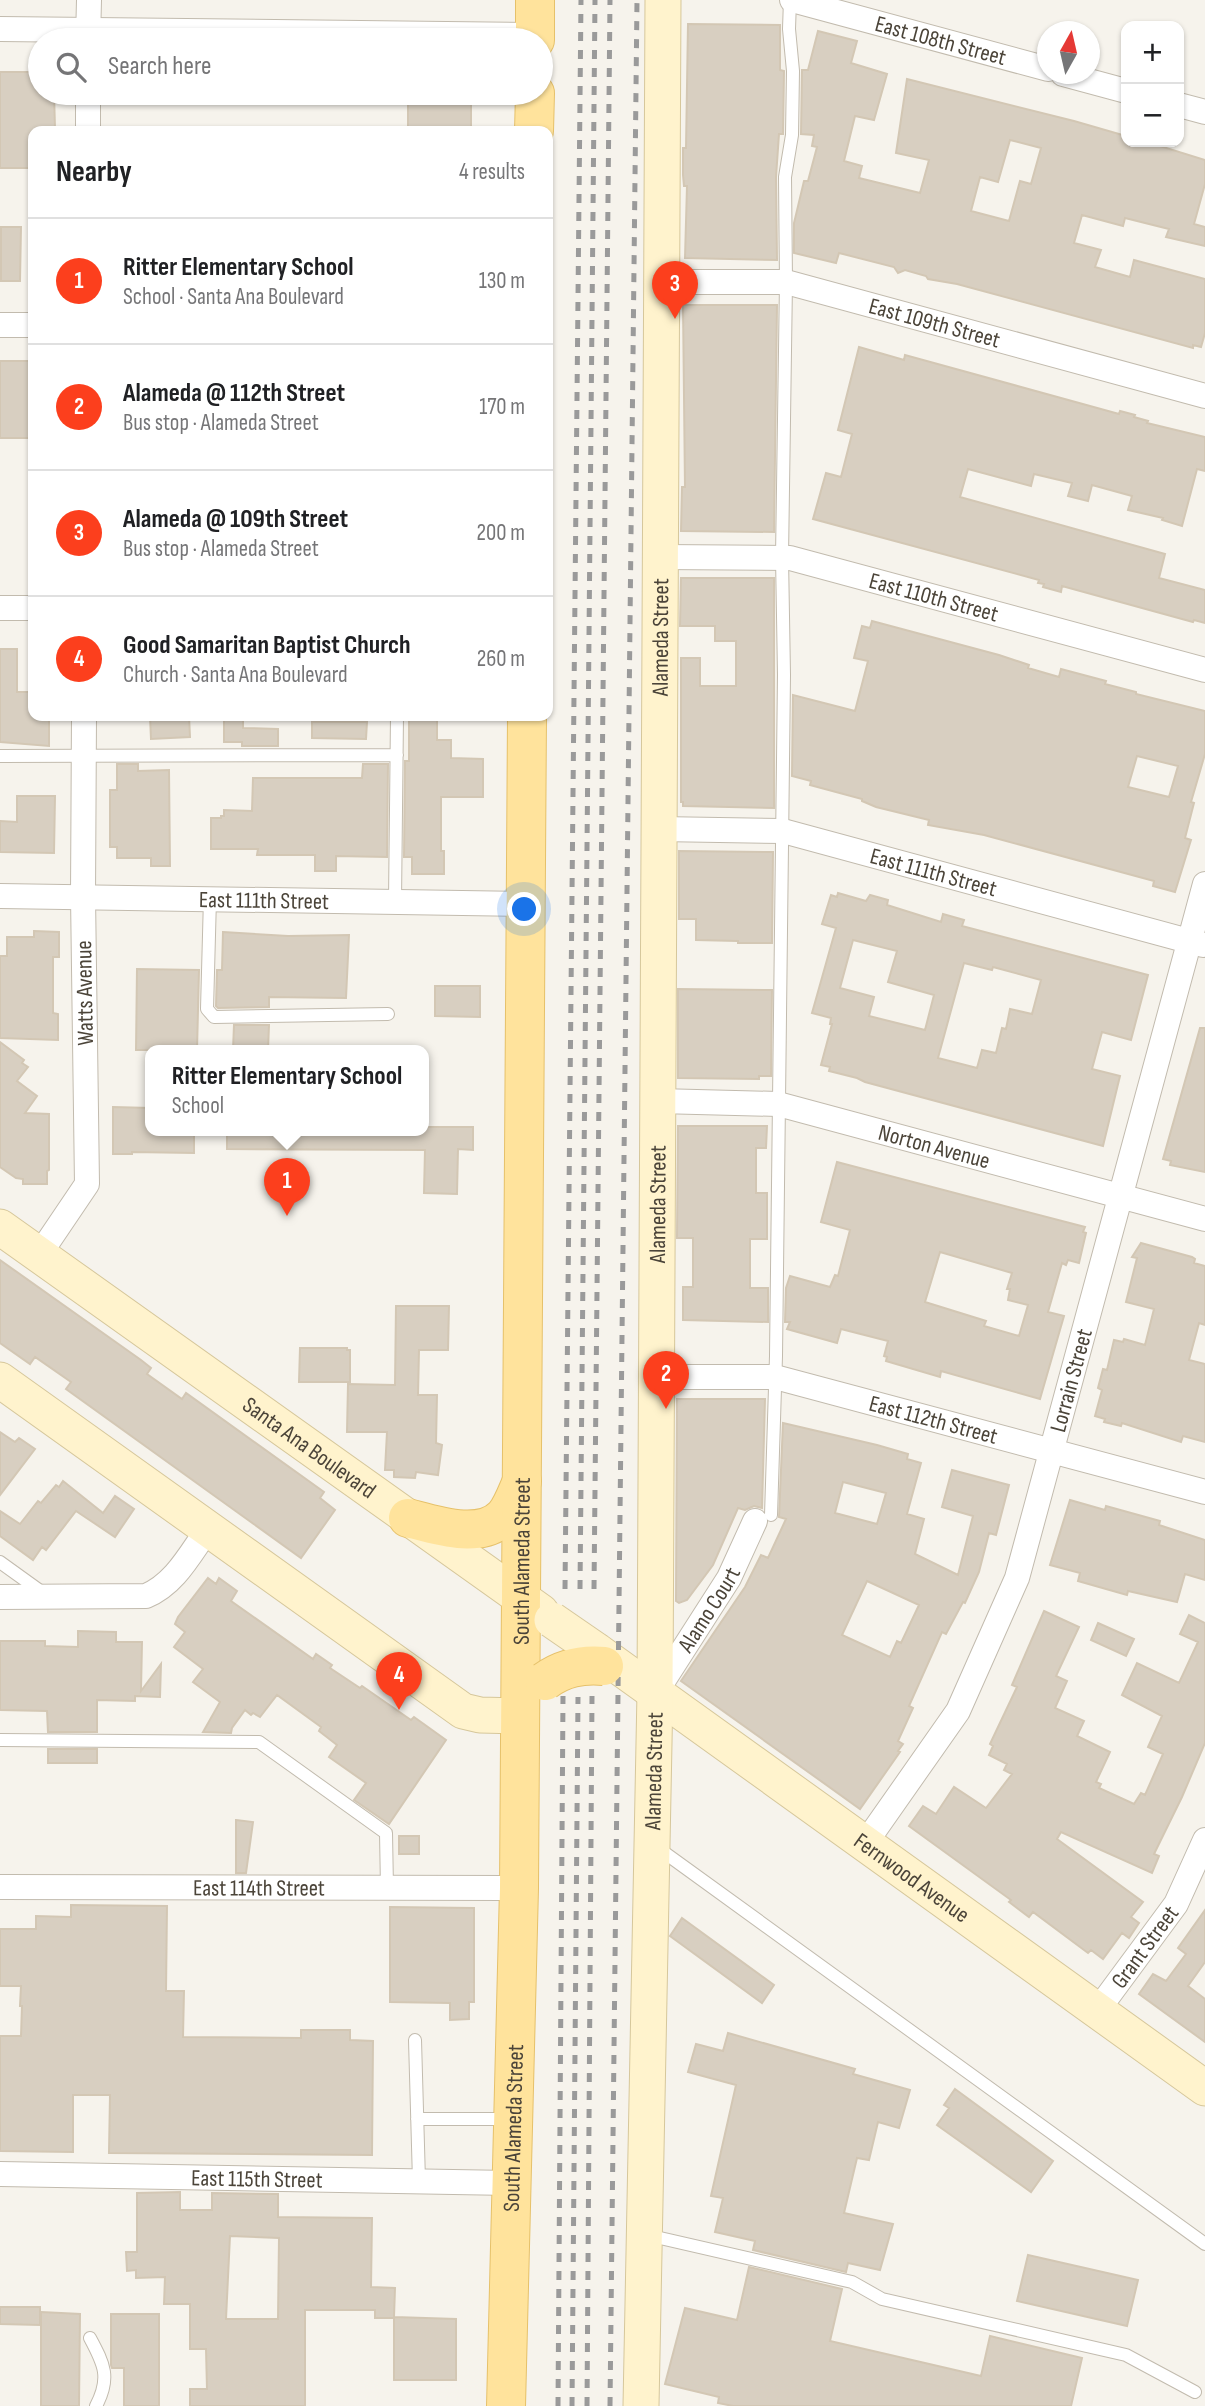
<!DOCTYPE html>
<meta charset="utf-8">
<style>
:root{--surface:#fff;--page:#f6f6f6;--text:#202124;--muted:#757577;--line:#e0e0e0;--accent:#fc3f1d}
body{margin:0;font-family:"Sofia Sans Condensed",sans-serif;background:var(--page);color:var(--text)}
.controls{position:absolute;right:21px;top:21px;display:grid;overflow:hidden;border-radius:14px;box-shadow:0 2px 5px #0004}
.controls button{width:63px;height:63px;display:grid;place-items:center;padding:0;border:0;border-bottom:2px solid var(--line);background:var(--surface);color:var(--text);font:35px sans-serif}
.compass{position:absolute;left:1037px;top:21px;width:63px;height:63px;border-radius:50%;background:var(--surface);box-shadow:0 2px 5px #0004;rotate:8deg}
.you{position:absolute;left:525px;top:910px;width:24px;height:24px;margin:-18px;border:5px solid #fff;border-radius:50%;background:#1a73e8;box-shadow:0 0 0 10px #1a73e833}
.badge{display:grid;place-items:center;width:46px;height:46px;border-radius:50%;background:var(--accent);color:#fff;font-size:23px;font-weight:700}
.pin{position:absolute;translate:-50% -58px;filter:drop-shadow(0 2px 4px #0008)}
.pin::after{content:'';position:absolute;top:37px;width:24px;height:21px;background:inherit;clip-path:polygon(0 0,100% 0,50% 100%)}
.popup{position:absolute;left:145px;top:1045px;width:284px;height:91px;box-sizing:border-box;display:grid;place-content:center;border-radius:14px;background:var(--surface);filter:drop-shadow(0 2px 5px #0005);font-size:23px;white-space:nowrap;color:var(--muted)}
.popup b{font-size:26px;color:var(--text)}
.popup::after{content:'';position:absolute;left:50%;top:100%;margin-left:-14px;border:14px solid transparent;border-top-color:var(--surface)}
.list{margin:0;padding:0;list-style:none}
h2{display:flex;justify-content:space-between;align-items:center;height:91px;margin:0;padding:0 28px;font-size:30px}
h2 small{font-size:23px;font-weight:400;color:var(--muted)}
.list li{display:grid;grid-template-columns:46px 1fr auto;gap:21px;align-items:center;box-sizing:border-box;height:126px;padding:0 28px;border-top:2px solid var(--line)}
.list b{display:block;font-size:26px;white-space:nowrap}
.list p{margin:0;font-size:23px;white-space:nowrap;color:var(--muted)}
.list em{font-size:23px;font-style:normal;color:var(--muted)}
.icon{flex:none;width:38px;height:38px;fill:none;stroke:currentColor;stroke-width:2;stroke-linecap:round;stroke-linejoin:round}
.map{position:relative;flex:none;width:1205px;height:2406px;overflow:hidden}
.search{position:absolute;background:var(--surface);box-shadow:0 2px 5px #0004;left:28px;top:28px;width:525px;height:77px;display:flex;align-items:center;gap:18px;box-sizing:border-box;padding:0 24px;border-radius:38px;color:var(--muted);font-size:26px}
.panel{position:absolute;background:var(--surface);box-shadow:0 2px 5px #0004;left:28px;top:126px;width:525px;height:595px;border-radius:14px}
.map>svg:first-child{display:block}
</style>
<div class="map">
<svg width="1205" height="2406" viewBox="0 0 1205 2406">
<rect width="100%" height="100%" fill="#f6f3ec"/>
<path fill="#d8cfc1" stroke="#d3c7b4" stroke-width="2" fill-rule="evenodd" d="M688 24 780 25V70L784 71 783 134H779L776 177 777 260 685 258 687 186H684L683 175V148H686Z
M818 31 857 41 851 63 887 74 874 120 855 116 844 161 862 166 859 178 920 193 929 160 896 153 907 79 1074 121 1126 136V142H1147L1205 160V184L1194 224 1205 227V246L1166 237 1169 229 1125 218 1123 226 1082 215 1074 243 1101 250 1095 267 1130 277 1134 260 1205 279V333L1201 347 1193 345V348L957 284 928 279 926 276 905 270 898 273 894 267 839 253 836 263 794 253V223L804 181H808L817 147 812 146 814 135 801 134 802 70H808ZM1010 140 1041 148 1031 184 1020 181 1009 221 971 211 980 177 998 182Z
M0 72H40V93H54L55 128H43V131H33V168H0Z
M408 93H471V131H408Z
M1 227H21L20 281H1Z
M683 305H777L774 532 681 531 682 487H685Z
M859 347 904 360 905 355 1119 414 1120 411 1135 415 1134 417 1148 421 1147 423 1205 437V471L1197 469 1182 526 1162 520 1163 518 1128 510 1132 496 1092 485 1088 501 1068 496 1072 483 1034 474 1031 486 968 469 960 497 1165 554 1159 578 1205 590V623L1194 620 1193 622 1062 586 1061 592 1043 587 1044 584 1038 583 1039 580 813 519 826 473 841 477 852 434 838 430Z
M0 361H33V438H0Z
M681 578H774V808L683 806V802H681V658H700V686H736V641H715V626H680Z
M872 621 999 655 1029 665 1028 668 1059 677 1061 669 1106 681 1105 684 1136 692V694L1205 711V754L1191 802 1194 803 1185 838 1191 840 1175 892 1153 886 1154 881 984 835 928 825 929 820 876 807 862 801V799L810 785 811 781 792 776 793 695 855 711 868 661 854 658 862 626 870 628ZM1137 756 1178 766 1169 797 1128 787Z
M0 649H17V692H33V716H49V746L0 742Z
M150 716H189L190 737 151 739Z
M224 716H243V728L278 729V746H242V742H224Z
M409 716H437V740H451V758L483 759V797H441V851H444V874H412V857H404L405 761H409Z
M312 722H367L366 739 312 738Z
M117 764H138V771L169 770 170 866H151V858H117V847H110V790H117Z
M363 764H388L387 857 336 856V871H315V855H257L258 849H211V818H221V816H224V810L252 811 253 778H362Z
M17 796H55L54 853 0 852V821L17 822Z
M679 851 773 852 772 943H738V941L696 940V919H679Z
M838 893 866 901 870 895 888 900 887 905 941 922 943 914 964 920 962 926 1148 975 1131 1040 1102 1032 1092 1069 1120 1076 1103 1146 865 1082 857 1078 829 1071 830 1067 821 1065 832 1024H830L831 1018 812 1013 836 928 822 924 831 895 837 897ZM853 940 897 951 888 982 934 995 925 1030 869 1016 874 997 840 988ZM964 963 992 970 993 967 1041 980 1032 1014 1010 1009 1006 1029 1002 1028 996 1053 982 1050 977 1068 938 1058Z
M34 931 59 932V957H53V1013L58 1014V1040L0 1038V956H7V937H34Z
M223 932 288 936 349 935 346 998 269 997V1007L218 1008 216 1006 217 970H222Z
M137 969 199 970 197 1050H136Z
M435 986H480V1017L435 1016Z
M678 989 772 990 771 1076H759V1079L678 1078Z
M234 1025H269L268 1050H233Z
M1200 1028H1205V1172L1170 1165 1171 1161 1163 1159Z
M0 1042 24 1060 22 1063 28 1067 17 1081 37 1096 25 1113 49 1114V1170L47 1171V1184H23V1179L16 1178 0 1167Z
M113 1107 150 1108V1130H194V1153L132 1152V1154H113Z
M678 1126H767L766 1148H756V1193H767V1239H750V1288H768V1322L683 1320V1287H693V1238H677Z
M424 1127H473V1150L458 1149 457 1194 424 1193 425 1150 227 1149V1130H424Z
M837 1162 1085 1227 1083 1232 1086 1233 1079 1263 1068 1260 1066 1265 1062 1263 1048 1312 1064 1316 1040 1399 941 1371 940 1377 886 1361 887 1357 884 1356 888 1341 841 1329 837 1343 787 1329 790 1322H785L786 1288 790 1276 830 1287 835 1275 838 1276 850 1230 821 1222ZM940 1252 1012 1273 1007 1289H1010L1008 1300 1028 1305 1019 1336 984 1326 986 1321 925 1302Z
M1141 1243 1192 1257 1195 1259 1194 1263 1205 1266V1325L1199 1323 1189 1360 1205 1364V1442L1183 1436 1181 1442 1122 1423 1121 1426 1104 1422 1105 1419 1095 1416 1102 1390 1098 1388 1103 1369 1107 1370 1114 1340 1123 1342 1124 1339 1145 1345 1154 1309 1126 1302 1137 1258 1132 1257Z
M0 1260 141 1360 151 1368 147 1374 182 1399 186 1393 324 1492 320 1498 335 1510 301 1558 66 1389 71 1382 35 1357 30 1364 0 1343Z
M396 1306H449L448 1350H419L418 1395H437L436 1443 442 1445 438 1475 416 1472 415 1478 394 1477V1470H385L387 1432H347L348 1384 395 1385Z
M300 1348H347V1350H350V1382H299Z
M677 1399H765L762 1508 754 1506 745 1510 738 1508 713 1565 687 1600 679 1603 676 1601Z
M783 1423 877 1445 908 1454 907 1459 921 1463 907 1514 924 1519 915 1554 958 1575 973 1516 942 1507 952 1470 1009 1485 996 1535 989 1533 979 1572 965 1603 963 1602 946 1634 942 1632 909 1706 913 1708 898 1741 903 1744 898 1751 900 1752 860 1809 681 1681 745 1587 761 1555 768 1558 786 1519 779 1517ZM843 1482 886 1493 877 1524 835 1513ZM867 1581 919 1605 901 1643 897 1641 890 1657 842 1635Z
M0 1432 15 1442 19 1438 35 1449 0 1495Z
M63 1481 103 1513 115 1496 134 1509 115 1537 76 1511 46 1550 42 1547 33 1560 0 1536V1511L20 1524 38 1501 41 1503 56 1485 59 1487Z
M1070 1500 1105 1510 1106 1506 1160 1521 1159 1525 1205 1540V1580L1185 1574 1177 1602 1128 1591 1127 1595 1078 1581 1080 1573 1050 1565Z
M208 1578 216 1584 219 1578 237 1591 231 1601 313 1659 316 1654 332 1665 330 1668 360 1688 362 1686 411 1720 414 1717 446 1740 389 1824 354 1800 366 1783 329 1757 337 1745 319 1731 321 1727 277 1695 260 1717 253 1713 251 1715 245 1710 232 1728 231 1733 203 1732 220 1702 193 1682 203 1669 174 1647 185 1632 175 1624 178 1617Z
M1044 1611 1079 1627 1056 1676 1067 1681 1055 1708 1084 1721 1077 1736 1110 1752 1096 1782 1101 1784 1099 1788 1134 1804 1141 1793 1145 1795 1163 1754 1148 1747 1162 1716 1122 1695 1137 1663 1179 1683 1198 1642 1180 1634 1189 1615 1205 1623V1743L1182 1797 1154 1854 1159 1856 1152 1873 1061 1832 1057 1839 1143 1902 1131 1917 1139 1923 1129 1938 1122 1933 1103 1959 1091 1950 1088 1953 1033 1912 1029 1917 1009 1902 1011 1900 909 1826 923 1806 936 1814 954 1787 986 1808 1012 1774 1004 1770 1007 1764 989 1755 993 1746 990 1744 1017 1687 1012 1685Z
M1098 1623 1134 1639 1126 1656 1091 1640Z
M78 1631 116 1632V1642H142L141 1691 161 1664 160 1697 135 1696V1701L97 1700V1732H48L47 1711 0 1710V1641H45V1646L78 1647Z
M48 1749H97V1763H48Z
M236 1820 253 1822 246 1873H236Z
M399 1836H419V1854H399Z
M71 1905 167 1906 166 1991H184L183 2037 301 2038V2030H350V2040L373 2041 372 2155 109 2153 110 2095H73V2152L0 2151V2036H21L22 2006H20L21 1986H0V1929H36V1916L71 1917Z
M390 1907 474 1908V2002H469V2019L450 2020V2003L390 2002Z
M1205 1910V1962L1188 1986 1205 1999V2042L1139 1994 1153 1974 1166 1981 1186 1954 1178 1948Z
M682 1918 774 1985 762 2003 670 1936Z
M728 2033 855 2069 853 2074 910 2090 899 2128 878 2122 869 2160 857 2158 844 2213 893 2224 880 2270 848 2263 846 2272 753 2250 755 2241 715 2232 723 2198 711 2196 736 2085 688 2072 696 2044 723 2051Z
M955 2089 1053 2161 1031 2192 937 2125 949 2108 944 2105Z
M180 2192V2210H212V2193L278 2194V2217L372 2218 371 2287 395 2288 394 2317 456 2319V2380H394V2318H375V2310H305V2406H190V2389H207L206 2349H190V2304H164L165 2277 136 2278V2270L127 2271 126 2252H137V2193ZM230 2236 279 2238 278 2319H226Z
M1028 2255 1138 2280 1127 2326 1017 2301Z
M749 2267 842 2289 830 2341 981 2376 990 2336 1082 2358 1071 2406H733L718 2403 719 2397 665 2384 685 2308 737 2320Z
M0 2307H40V2325L0 2324Z
M41 2312 80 2314 79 2406H41Z
M111 2314H159V2406H124V2368H112L111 2365Z"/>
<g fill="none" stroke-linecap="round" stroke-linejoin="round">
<g stroke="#c2bbae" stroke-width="14">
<path id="lane" d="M0 756 397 755
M210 898 207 1009 214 1017 388 1014
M395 902 397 716
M771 1515 776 1356 784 675 782 557 786 282 785 177 792 135 793 71 789 29 790 0
M0 1562 43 1593
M0 1740 259 1742 386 1833 387 1888
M658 1848 1205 2244
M415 2040 419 2181
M417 2119H508
M647 2235 852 2282 882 2299 1126 2355 1195 2392
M90 2338C104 2364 111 2378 96 2406"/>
</g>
<g stroke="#c2bbae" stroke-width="26">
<g id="street">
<path id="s1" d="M792 0 1048 69"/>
<path d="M0 29 535 35"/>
<path d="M88 40 89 0"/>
<path d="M1063 74 1126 91"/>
<path d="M1179 105 1205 112"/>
<path d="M88 131V93"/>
<path id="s2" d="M662 282H786L1205 396"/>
<path d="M0 325H33"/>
<path id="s3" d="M661 557 790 558 1205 670"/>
<path d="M0 608H33"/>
<path id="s4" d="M659 829 783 831 1203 945"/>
<path id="s5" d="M0 896 527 904"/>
<path id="s6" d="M658 1101 778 1104 1205 1219"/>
<path d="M39 1255 87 1184 83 896 84 716"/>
<path id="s7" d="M657 1377H775L1205 1492"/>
<path d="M0 1597 146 1596C175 1584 190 1554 208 1529"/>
<path id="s8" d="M656 1692 729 1578 755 1521"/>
<path id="s9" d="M864 1845 958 1711 1017 1578 1205 884"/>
<path id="s10" d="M0 1887 519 1888"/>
<path id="s11" d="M1097 2011 1176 1904 1205 1840"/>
<path id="s12" d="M0 2174 513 2183"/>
</g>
</g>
<g stroke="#d6c79b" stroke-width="37">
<g id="secondary">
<path id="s13" d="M0 1227 541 1612"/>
<path d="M0 1380 463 1711 480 1715 520 1716"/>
<path id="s14" d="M597 1651 1205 2088"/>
<path id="s15" d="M641 2406 655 1692 663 0"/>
</g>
</g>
<g stroke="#e6c16a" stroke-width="40">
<g id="primary">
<path d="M535 40V0"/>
<path d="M534 131 535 93"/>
<path d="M408 1518C435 1525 481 1541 504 1516 512 1507 517 1492 522 1481"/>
<path id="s16" d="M506 2406 519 1888 527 716"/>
</g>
</g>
<use href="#lane" stroke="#fff" stroke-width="12"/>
<use href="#street" stroke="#fff" stroke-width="24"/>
<use href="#secondary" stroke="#fff3cd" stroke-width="35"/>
<use href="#primary" stroke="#ffe39c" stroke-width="38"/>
<path stroke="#9a9a9a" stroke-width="5" stroke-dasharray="9 9" stroke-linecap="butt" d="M565 1589 581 0
M580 1589 595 0
M594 1589 610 0
M558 2406 563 1696
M572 2406 578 1697
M587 2406 592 1696
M610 2406 637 0"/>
<g stroke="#d6c79b" stroke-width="37" stroke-linecap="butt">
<path id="secondary-bridge" d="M552 1620 597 1651"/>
</g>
<g stroke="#e6c16a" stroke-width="40" stroke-linecap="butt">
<path id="primary-bridge" d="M545 1681C563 1668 581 1664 604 1666"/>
</g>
<use href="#secondary-bridge" stroke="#fff3cd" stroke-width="35"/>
<use href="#primary-bridge" stroke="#ffe39c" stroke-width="38"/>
</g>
<g text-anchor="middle" stroke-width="7" stroke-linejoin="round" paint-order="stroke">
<g font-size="23" fill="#4b4439" stroke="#fff">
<text dy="8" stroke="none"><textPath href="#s1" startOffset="154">East 108th Street</textPath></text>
<text dy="8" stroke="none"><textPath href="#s2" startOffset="278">East 109th Street</textPath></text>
<text dy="8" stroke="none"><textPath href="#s3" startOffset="278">East 110th Street</textPath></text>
<text dy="8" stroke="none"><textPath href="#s15" startOffset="1769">Alameda Street</textPath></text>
<text dy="8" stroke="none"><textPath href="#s4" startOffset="280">East 111th Street</textPath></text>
<text dy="8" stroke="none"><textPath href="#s5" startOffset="264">East 111th Street</textPath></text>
<text transform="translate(84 993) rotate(-91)" y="8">Watts Avenue</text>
<text dy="8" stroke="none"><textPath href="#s6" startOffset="282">Norton Avenue</textPath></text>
<text dy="8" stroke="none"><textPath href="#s15" startOffset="1202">Alameda Street</textPath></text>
<text dy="8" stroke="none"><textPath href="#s9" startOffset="514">Lorrain Street</textPath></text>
<text dy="8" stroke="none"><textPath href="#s7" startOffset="282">East 112th Street</textPath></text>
<text dy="8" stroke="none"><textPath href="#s13" startOffset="380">Santa Ana Boulevard</textPath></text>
<text dy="8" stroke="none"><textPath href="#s16" startOffset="845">South Alameda Street</textPath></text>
<text dy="8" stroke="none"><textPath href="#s8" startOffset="98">Alamo Court</textPath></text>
<text dy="8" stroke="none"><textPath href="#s15" startOffset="635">Alameda Street</textPath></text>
<text dy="8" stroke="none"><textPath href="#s14" startOffset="388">Fernwood Avenue</textPath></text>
<text dy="8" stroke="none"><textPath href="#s10" startOffset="259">East 114th Street</textPath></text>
<text dy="8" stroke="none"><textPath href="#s11" startOffset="80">Grant Street</textPath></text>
<text dy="8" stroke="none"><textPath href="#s16" startOffset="278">South Alameda Street</textPath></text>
<text dy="8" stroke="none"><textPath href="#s12" startOffset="257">East 115th Street</textPath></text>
</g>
</g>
</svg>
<div class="controls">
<button>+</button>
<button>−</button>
</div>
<svg class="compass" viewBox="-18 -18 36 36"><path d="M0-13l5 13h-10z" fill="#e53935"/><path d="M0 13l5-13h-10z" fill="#757577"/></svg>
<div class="you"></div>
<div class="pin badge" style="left:287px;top:1216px">1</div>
<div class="popup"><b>Ritter Elementary School</b>School</div>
<div class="pin badge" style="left:666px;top:1409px">2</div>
<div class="pin badge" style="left:675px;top:319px">3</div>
<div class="pin badge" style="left:399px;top:1710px">4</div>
<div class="search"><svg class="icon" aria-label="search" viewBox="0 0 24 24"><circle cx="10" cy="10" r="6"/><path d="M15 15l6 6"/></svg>Search here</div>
<section class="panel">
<h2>Nearby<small>4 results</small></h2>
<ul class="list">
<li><span class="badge">1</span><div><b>Ritter Elementary School</b><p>School · Santa Ana Boulevard</p></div><em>130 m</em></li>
<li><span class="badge">2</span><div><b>Alameda @ 112th Street</b><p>Bus stop · Alameda Street</p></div><em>170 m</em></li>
<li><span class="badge">3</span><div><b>Alameda @ 109th Street</b><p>Bus stop · Alameda Street</p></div><em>200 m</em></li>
<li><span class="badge">4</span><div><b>Good Samaritan Baptist Church</b><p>Church · Santa Ana Boulevard</p></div><em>260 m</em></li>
</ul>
</section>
</div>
